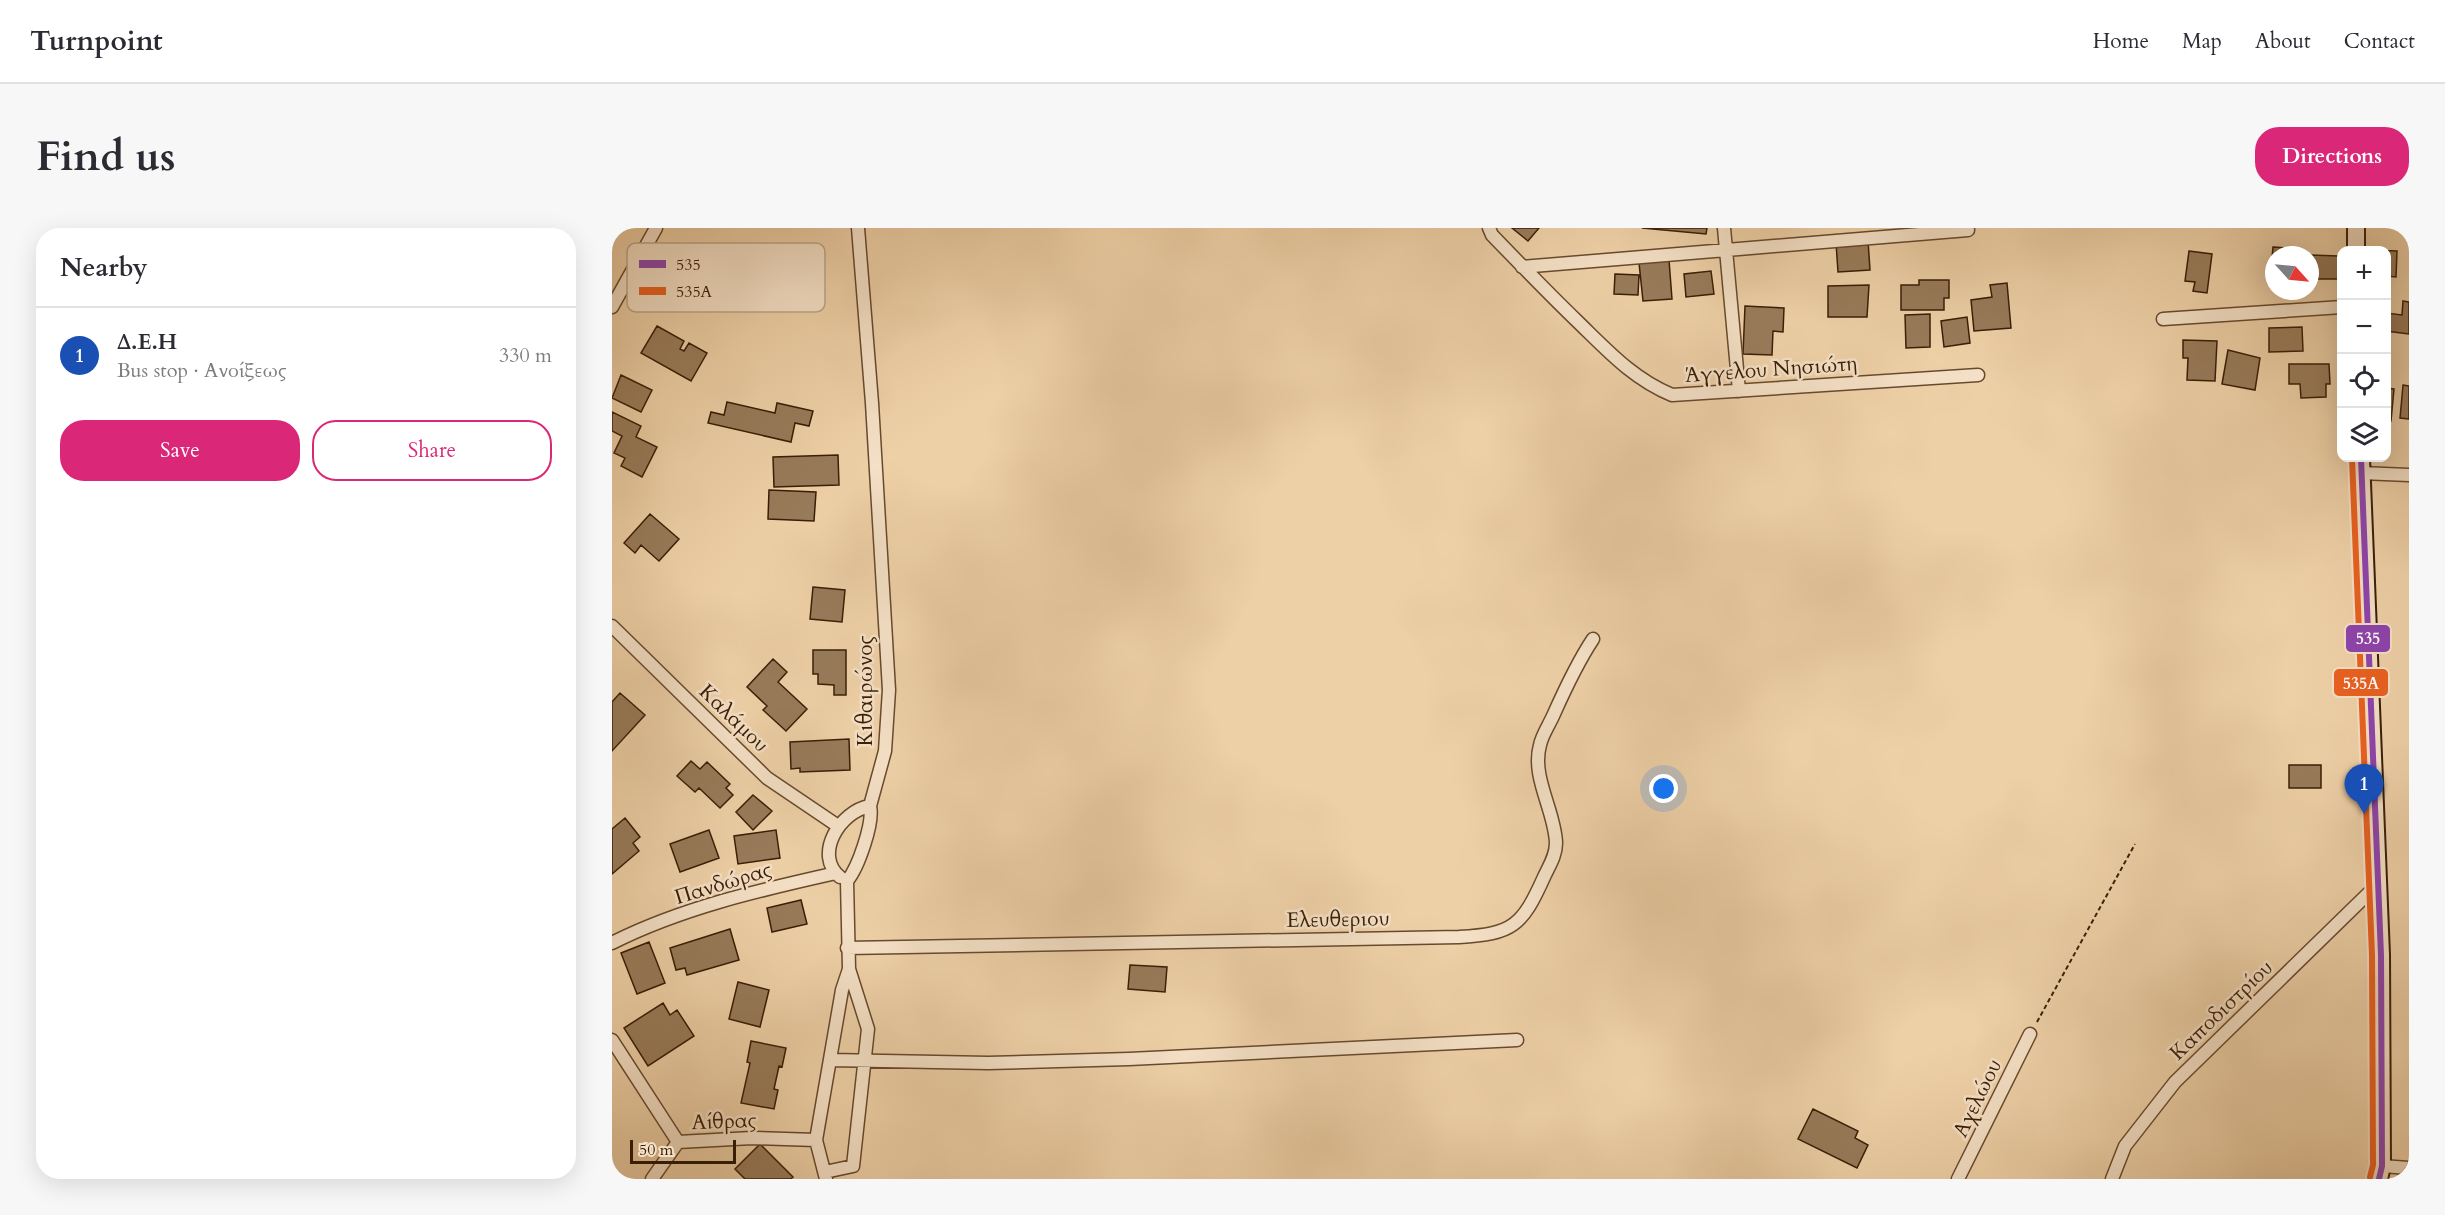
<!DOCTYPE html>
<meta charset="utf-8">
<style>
:root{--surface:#fff;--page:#f7f7f7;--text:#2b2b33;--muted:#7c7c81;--line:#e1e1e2;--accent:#db2777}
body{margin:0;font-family:Cardo,serif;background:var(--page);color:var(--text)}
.controls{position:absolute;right:18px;top:18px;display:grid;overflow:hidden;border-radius:12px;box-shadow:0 6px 24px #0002}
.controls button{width:54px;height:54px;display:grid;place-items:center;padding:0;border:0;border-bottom:2px solid var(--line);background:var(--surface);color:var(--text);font:30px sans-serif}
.compass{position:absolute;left:1653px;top:18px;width:54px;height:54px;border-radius:50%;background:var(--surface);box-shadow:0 6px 24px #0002;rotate:117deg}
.scale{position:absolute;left:18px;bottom:15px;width:106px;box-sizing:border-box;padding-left:6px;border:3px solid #3a1e06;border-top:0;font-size:16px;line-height:21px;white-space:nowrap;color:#3a1e06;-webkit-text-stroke:4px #f4e0c6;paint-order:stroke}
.you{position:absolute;left:1052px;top:561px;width:21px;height:21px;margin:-15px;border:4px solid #fff;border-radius:50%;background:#1a73e8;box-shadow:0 0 0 9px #1a73e833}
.badge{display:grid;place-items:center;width:39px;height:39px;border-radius:50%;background:var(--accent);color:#fff;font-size:20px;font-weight:700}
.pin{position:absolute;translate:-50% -50px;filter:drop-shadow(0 2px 3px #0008)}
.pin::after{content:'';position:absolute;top:32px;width:21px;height:18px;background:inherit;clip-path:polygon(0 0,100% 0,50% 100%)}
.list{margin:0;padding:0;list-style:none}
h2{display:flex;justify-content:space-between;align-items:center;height:78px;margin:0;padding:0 24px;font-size:26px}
h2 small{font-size:20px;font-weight:400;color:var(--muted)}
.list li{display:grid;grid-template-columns:39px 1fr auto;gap:18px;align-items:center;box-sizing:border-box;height:96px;padding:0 24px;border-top:2px solid var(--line)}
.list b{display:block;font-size:22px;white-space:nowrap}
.list p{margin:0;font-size:20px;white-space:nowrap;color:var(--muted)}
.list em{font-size:20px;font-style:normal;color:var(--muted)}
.actions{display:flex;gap:12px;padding:18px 24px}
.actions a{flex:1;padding:14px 0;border:2px solid var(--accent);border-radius:24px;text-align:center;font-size:21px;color:var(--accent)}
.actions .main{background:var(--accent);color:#fff}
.icon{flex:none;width:33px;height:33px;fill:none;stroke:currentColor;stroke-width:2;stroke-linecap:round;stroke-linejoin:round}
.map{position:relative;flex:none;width:1797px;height:951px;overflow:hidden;border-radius:24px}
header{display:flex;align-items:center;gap:36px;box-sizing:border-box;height:84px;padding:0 30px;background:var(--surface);border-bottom:2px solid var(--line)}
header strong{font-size:28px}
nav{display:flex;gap:33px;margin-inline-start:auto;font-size:21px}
.intro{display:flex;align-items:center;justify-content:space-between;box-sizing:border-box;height:144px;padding:0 36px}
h1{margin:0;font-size:42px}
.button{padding:15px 27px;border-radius:24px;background:var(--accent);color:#fff;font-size:21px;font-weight:700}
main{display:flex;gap:36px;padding:0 36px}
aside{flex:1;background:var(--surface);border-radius:24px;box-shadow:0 6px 24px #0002}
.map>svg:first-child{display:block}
</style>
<header>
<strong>Turnpoint</strong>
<nav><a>Home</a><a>Map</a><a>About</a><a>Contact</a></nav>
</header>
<div class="intro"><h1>Find us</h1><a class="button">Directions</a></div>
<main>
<aside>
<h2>Nearby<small></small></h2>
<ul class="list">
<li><span class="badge" style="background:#1a4fb4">1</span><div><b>Δ.Ε.Η</b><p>Bus stop · Ανοίξεως</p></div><em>330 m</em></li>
</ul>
<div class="actions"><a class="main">Save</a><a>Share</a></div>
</aside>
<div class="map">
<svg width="1797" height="951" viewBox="0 0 1797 951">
<rect width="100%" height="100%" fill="#eed0a7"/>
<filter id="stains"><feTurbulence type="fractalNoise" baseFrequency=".00333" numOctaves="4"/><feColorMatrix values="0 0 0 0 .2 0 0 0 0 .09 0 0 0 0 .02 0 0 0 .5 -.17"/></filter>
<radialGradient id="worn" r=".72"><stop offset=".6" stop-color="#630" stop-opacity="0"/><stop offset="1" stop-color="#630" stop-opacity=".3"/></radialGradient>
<path fill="#987b5a" stroke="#3a1e06" stroke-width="1.5" d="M900 0H927L916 13Z
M1030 0H1095L1094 6Z
M1256 12 1258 42 1226 44 1224 15Z
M1661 19 1688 21V27H1662V52H1658Z
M1758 22 1785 23 1784 49 1774 48V22Z
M1577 23 1600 26 1595 65 1581 63 1583 54 1573 53Z
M1698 27 1726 28V51H1698Z
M1057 32 1060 71 1031 73 1027 35Z
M1099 43 1102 66 1074 69 1072 46Z
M1003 46 1027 47 1026 67 1002 66Z
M1307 52H1337V70H1332V82H1289V57H1307Z
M1395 55 1399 100 1362 103 1359 72 1380 69 1378 57Z
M1257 57 1255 89H1216V58Z
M1791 73 1797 74V106L1774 103V85L1790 87Z
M1133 78 1172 80 1171 104 1161 103 1160 127 1131 126Z
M1318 86V119L1294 120 1293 87Z
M1355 89 1358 115 1332 119 1329 93Z
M45 98 72 113 68 121 72 123 77 115 95 125 79 153 29 125Z
M1690 99 1691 123 1657 124V100Z
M1571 112 1605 113 1603 153 1575 152 1576 130H1571Z
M1616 122 1648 130 1643 162 1610 156Z
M1677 136H1717L1718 156H1714V169L1689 170 1688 156H1677Z
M9 147 40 162 29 184 0 170Z
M1791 157 1797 158V191L1788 190Z
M1774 160 1782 161 1779 193H1774Z
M115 174 163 185 165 175 201 183 197 198 183 195 179 214 96 195 99 184 112 187Z
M0 184 29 198 24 209 45 219 30 249 9 238 13 230 2 225 10 208 0 203Z
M226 227 227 257 162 259 161 229Z
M157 262 204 264 202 293 156 291Z
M38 286 67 311 47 333 29 317 23 325 12 315Z
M201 359 233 362 230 394 198 391Z
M201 422H234V467H222V457L206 456V446H201Z
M161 431 175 444 166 454 195 481 174 503 151 482 155 478 135 459Z
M8 465 33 487 0 523V474Z
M237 511 238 542 188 544V540L179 541 178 514Z
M79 533 88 541 95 534 118 556 114 560 121 567 108 580 87 560 83 564 65 548Z
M1677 537H1709V560H1677Z
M141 567 160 583 141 602 124 584Z
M13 590 28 609 21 615 27 623 0 646V601Z
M97 602 107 630 68 644 58 616Z
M164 602 168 630 126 636 122 608Z
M189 672 195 696 160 704 155 680Z
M118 701 127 732 75 747 73 740 64 742 58 720Z
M37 714 53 755 25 766 9 725Z
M518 737 555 739 553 764 516 761Z
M126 754 157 762 148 799 117 791Z
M51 775 58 787 65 782 82 808 36 838 12 800Z
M139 813 174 820 170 839 167 838 162 861 166 862 162 881 129 875 138 835 135 834Z
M1201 881 1246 903 1243 910 1256 917 1245 940 1186 911Z
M148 916 181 949 179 951H133L123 941Z"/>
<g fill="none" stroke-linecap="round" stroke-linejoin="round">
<g stroke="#674a2e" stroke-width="15">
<path id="street" d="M877 0 880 7C908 36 936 65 965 93 995 122 1021 151 1060 167L1366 147
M1112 0 1127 163
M910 39 1356 2
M0 79 44 0
M1551 91 1730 79
M1749 245 1797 247
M0 398 155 550 226 598
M228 649C201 627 228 583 258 578
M0 715C69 680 148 662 224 645
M235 720 847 709C901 706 910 698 932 649 937 638 944 628 944 615 943 583 919 549 928 517 930 507 937 497 941 488 953 461 965 435 981 411
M0 812 66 914
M219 832 376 835 517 831 905 812
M1770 938 1797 940
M213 944 241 938 256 801 237 741
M40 951 66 914 140 910 204 912
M214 951 204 912 230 762 237 741 235 653C246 640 262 595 258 578L273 523 277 462 260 175 246 0
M1346 951 1418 806
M1500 951 1513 918 1563 854 1767 655"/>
</g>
<g stroke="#3a1e06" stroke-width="20">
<path id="secondary" d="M1744 0V22
M1749 230 1769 727 1770 938 1767 951"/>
</g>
<path stroke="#3a1e06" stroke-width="2" stroke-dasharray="4.5 3" stroke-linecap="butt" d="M1425 794 1523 616"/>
<use href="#street" stroke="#f4e0c6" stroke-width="12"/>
<use href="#secondary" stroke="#f4e0c6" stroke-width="16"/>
<g stroke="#f4e0c6" stroke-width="10">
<path id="bus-1" d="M1749 230 1769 727 1770 938 1767 951"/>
</g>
<g stroke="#f4e0c6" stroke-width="10">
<path id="bus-2" d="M1740 230 1760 727 1761 937 1758 949"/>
</g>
<use href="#bus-1" stroke="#8e44ad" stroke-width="6"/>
<use href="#bus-2" stroke="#e96121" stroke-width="6"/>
</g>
<g text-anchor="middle" stroke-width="5" stroke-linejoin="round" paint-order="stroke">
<g font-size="21" fill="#3a1e06" stroke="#f4e0c6">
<text transform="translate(1159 141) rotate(-4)" y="7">Άγγελου Νησιώτη</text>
<text transform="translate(253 463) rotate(-90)" y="7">Κιθαιρώνος</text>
<text transform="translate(122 490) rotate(44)" y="7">Καλάμου</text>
<text transform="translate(111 655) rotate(-17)" y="7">Πανδώρας</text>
<text transform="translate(726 691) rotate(-1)" y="7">Ελευθεριου</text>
<text transform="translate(1609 782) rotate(-44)" y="7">Καποδιστρίου</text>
<text transform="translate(1365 870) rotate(-64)" y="7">Αχελώου</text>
<text transform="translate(112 893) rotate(-2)" y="7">Αίθρας</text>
</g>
</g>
<rect x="15" y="15" width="198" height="69" rx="9" fill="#f4e0c6" stroke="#bca68c" stroke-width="1.5"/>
<rect x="27" y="32" width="27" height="8" fill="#8e44ad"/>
<rect x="27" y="59" width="27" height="8" fill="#e96121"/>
<g font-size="16" fill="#3a1e06">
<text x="64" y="42">535</text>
<text x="64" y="69">535A</text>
</g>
<g stroke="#f4e0c6" stroke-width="2">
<rect x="1733" y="396" width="46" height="29" rx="6" fill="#8e44ad"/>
<rect x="1721" y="440" width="56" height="29" rx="6" fill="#e96121"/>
</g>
<g font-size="16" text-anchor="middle" font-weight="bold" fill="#fff">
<text x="1756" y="416">535</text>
<text x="1749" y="461">535A</text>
</g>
<rect width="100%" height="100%" filter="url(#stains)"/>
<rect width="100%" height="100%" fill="url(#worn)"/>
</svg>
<div class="controls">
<button>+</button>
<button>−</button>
<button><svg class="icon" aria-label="locate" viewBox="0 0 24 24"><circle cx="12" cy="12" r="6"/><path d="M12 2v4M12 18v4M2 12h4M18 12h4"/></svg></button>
<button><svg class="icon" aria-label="layers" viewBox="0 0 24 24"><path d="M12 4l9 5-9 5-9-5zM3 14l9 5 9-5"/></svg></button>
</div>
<svg class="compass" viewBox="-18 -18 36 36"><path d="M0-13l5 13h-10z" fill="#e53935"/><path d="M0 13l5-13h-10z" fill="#7c7c81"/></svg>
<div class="scale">50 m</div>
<div class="you"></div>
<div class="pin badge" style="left:1752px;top:586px;background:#1a4fb4">1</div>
</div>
</main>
